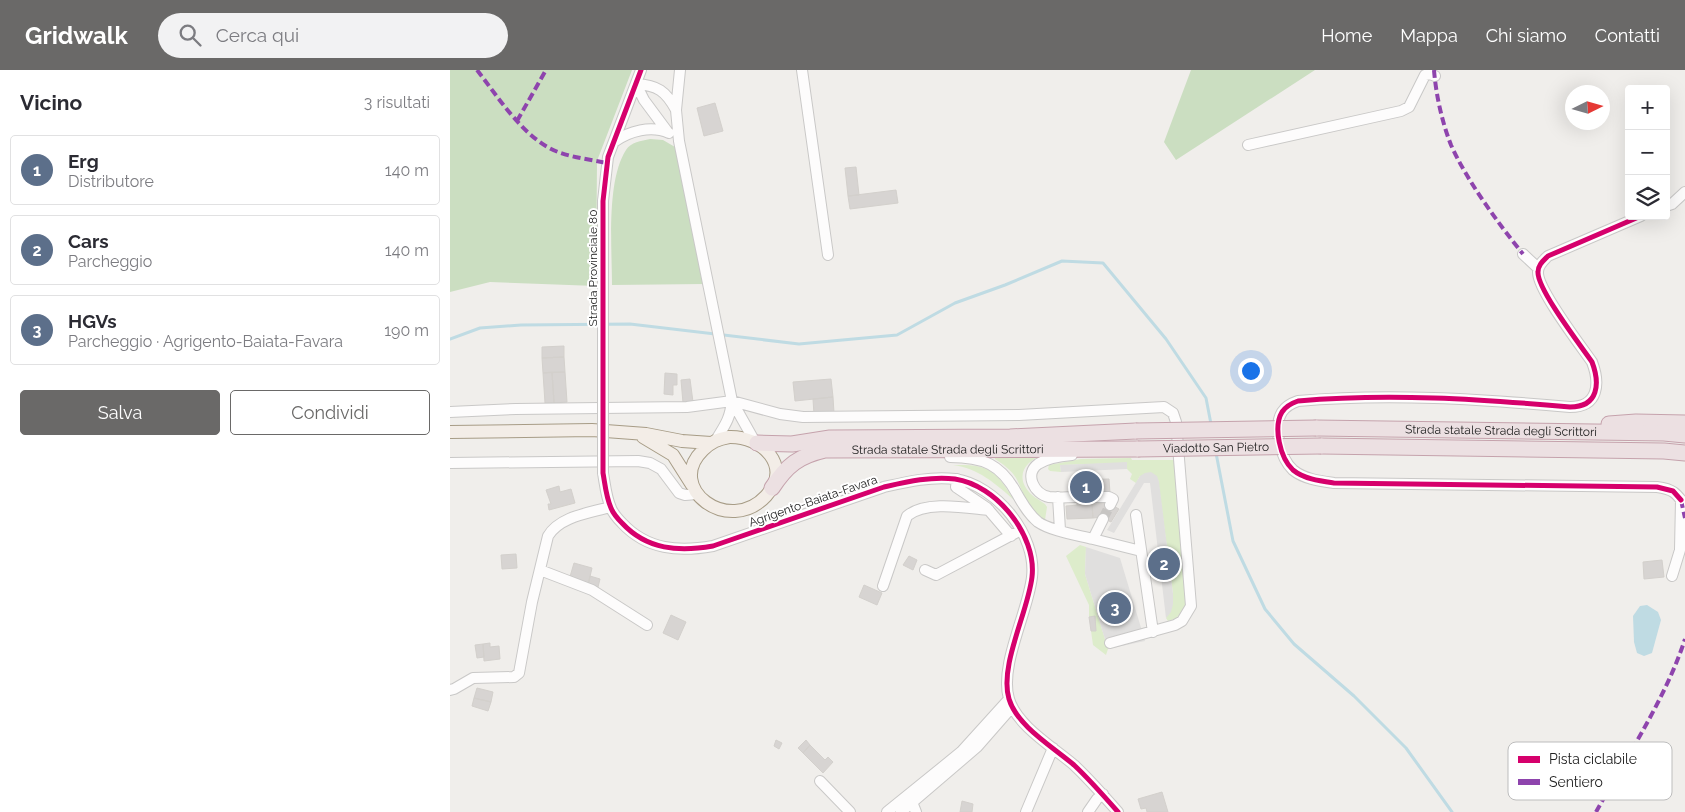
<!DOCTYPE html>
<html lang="it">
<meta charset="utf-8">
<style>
:root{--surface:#fff;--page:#f2f2f3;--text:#2b2b33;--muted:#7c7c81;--line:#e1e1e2;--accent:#6a6968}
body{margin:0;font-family:Raleway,sans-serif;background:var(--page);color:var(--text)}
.controls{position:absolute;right:15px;top:15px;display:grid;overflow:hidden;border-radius:5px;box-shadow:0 5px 20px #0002}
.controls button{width:45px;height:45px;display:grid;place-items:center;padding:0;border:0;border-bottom:1px solid var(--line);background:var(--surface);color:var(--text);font:25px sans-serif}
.compass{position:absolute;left:1115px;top:15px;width:45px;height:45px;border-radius:50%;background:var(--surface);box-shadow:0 5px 20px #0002;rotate:85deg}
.you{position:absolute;left:800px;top:300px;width:18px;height:18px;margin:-12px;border:4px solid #fff;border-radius:50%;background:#1a73e8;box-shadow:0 0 0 8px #1a73e833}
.badge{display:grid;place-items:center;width:32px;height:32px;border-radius:50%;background:var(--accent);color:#fff;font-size:16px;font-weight:700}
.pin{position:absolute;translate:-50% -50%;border:2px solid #fff;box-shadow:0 1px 5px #0006}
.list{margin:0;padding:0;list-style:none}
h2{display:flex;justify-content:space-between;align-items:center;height:65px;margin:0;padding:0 20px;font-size:21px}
h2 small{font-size:16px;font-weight:400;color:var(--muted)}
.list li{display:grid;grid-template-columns:32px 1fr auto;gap:15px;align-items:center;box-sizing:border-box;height:70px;margin:0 10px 10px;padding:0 10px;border:1px solid var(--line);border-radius:5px}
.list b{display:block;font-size:19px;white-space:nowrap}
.list p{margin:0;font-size:16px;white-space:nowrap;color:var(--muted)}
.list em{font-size:16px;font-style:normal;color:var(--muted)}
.actions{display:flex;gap:10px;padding:15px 20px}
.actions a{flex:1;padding:11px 0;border:1px solid var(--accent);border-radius:5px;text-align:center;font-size:18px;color:var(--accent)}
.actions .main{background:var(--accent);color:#fff}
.icon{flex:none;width:28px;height:28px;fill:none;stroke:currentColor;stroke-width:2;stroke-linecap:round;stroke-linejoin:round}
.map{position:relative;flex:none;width:1235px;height:742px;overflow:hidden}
header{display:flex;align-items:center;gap:30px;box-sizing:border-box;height:70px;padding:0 25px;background:var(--accent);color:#fff}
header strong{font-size:24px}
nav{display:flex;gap:28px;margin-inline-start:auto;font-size:18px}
.search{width:350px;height:45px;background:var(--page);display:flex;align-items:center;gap:12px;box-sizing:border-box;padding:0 18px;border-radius:28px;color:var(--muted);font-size:19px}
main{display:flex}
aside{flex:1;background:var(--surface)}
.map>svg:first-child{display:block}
</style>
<header>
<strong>Gridwalk</strong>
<div class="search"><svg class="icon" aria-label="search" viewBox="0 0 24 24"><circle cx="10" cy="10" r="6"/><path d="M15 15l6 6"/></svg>Cerca qui</div>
<nav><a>Home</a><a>Mappa</a><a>Chi siamo</a><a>Contatti</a></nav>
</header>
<main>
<aside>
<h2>Vicino<small>3 risultati</small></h2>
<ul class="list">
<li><span class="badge" style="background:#5c6f8a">1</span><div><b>Erg</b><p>Distributore</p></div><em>140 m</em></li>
<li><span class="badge" style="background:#5c6f8a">2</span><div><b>Cars</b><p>Parcheggio</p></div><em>140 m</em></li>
<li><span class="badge" style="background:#5c6f8a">3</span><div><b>HGVs</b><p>Parcheggio · Agrigento-Baiata-Favara</p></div><em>190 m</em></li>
</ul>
<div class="actions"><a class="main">Salva</a><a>Condividi</a></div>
</aside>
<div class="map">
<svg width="1235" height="742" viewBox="0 0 1235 742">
<rect width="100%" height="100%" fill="#f0eeeb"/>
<path fill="#ddeccb" d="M545 384 594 385C579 389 566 402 576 418 581 426 588 429 595 434L597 437 595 450C578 442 574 423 566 408 561 400 553 394 545 389Z
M681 388 682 390H726L736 536C731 544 728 549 718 551L716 548C722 540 723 534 723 524L708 409 690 406 686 413 680 409 682 404 677 399V393L610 395 611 402 600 401 598 399 599 395 631 389Z
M503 395C539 394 546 400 564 430 546 414 528 398 503 395Z
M630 475 636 477 635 504 658 579 656 585 643 575 641 561H646L645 547H639V535L616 486Z"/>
<path fill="#cbdec1" d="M0 0H182L147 91 146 216 40 212 0 222Z
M741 0H865L726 90 714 72Z
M200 69 213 70 225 77 254 214 162 215C162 179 156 111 176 80 181 72 191 71 200 69Z"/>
<path fill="#e0dfde" d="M677 392V399L611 402 610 395Z
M701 402 707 406 709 412 723 524V534L721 542 716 548 700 413H694L664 463 657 460 690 406 695 403Z
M636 477 670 488 695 571 658 579 635 504Z"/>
<path fill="#bfdbe3" d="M1197 535 1208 542 1211 550 1202 583 1194 586 1187 583 1184 572 1183 546 1190 536Z"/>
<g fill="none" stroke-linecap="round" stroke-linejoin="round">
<path stroke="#bfdbe3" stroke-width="3" d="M0 269 30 258 71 255 180 254 349 274 447 265 505 233 555 215 612 191 653 193 716 269 756 328 761 354
M766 383 783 471 815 539 844 574 904 626 956 678 1002 742"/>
</g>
<path fill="#d7d4d2" stroke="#d3d0cc" d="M265 33 273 61 254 66 247 38Z
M406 97 409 125 398 126 395 98Z
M446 120 448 133 400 139 398 126Z
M114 276V287L92 288V277Z
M114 287 115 302 93 303 92 288Z
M102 302 104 333H95L93 303Z
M102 302H115L117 332 104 333Z
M215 303 227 304V315H223V325L214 324Z
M240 309 243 332 233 333 231 310Z
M381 309 383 327 345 331 343 312Z
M383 327 384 343 364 345 363 329Z
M659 409 660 423 640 424V434L627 435 626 424H621L620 410Z
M109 416 110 422 121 419 125 433 99 440 98 434H101L96 420Z
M658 433 669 439 661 452 651 447 643 448 642 434Z
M642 434 643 448 617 449 616 436Z
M66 484 67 498 52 499 51 485Z
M459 486 467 490 463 500 453 495Z
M1212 490 1214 507 1194 509 1193 492Z
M124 493 142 498 138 515 119 510Z
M140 506 150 509 147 521 138 515Z
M414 515 432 523 427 535 409 527Z
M221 545 236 552 228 570 213 563Z
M645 546 646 561H641L639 547Z
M40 573V577L49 576 50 589 34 591 33 574Z
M33 574 34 587 27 588 25 575Z
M27 618 43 622 41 632 24 628Z
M24 628 41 632 38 641 22 636Z
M326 670 332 673 329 679 324 676Z
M356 670 360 675 353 683 348 678Z
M360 675 375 690 378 687 383 692 373 703 353 683Z
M712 722 718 742H697L696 738 691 739 688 729Z
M512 731 523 734 522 742H510Z"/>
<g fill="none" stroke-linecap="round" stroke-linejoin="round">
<path stroke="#c7c5c3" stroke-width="10" stroke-dasharray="10 5" stroke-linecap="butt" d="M653 449 660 435"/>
<g stroke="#c9c8c7" stroke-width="12">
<path id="minor" d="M230 0 226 40 229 71 282 331C280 349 275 355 266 370
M352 0 378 185
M217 61 194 30 186 14C207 15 216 21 226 40
M164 72C179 61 201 55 219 63
M798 75 951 41 959 37 975 5 980 4 985 6
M153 131 158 87 191 0
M1216 136 1222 134 1235 122
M1191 146 1098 186C1093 191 1088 195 1088 202 1087 219 1131 276 1142 292 1150 313 1149 337 1120 337 1029 329 939 323 848 331 842 333 836 336 832 342 823 357 830 388 843 400 854 409 870 411 884 413L1207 417C1223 419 1226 423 1235 435
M1073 184 1088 198
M282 331 305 372
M0 342 66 339 237 337 282 331 330 344 353 347 569 345 714 337 723 343 726 352 741 536 732 551 725 555 660 573
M622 385C611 386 597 388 588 394 574 404 584 424 599 427 607 428 618 427 626 427
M500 387C533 387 551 394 567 424 573 434 578 444 588 452 601 461 627 465 643 469L653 449
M0 393 188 391 200 393 211 399 229 423 235 425 247 424
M153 403C155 414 156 427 161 438 163 443 168 449 172 453 197 480 229 482 263 476L434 417C456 412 481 406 505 409 546 415 587 465 582 507 578 542 549 596 559 629 567 656 603 677 624 695 640 710 654 726 668 742
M507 409 506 417 537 438 561 466
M608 427 610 460
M640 427H659L663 429 660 435
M686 445 703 562
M643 469 691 481
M90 500 142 520 197 555
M475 500 486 505 571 460
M1222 506 1230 480 1231 430
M433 516 457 446C476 430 517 438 539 440
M0 620 4 619 23 608 64 607 69 603 82 532 98 466C110 446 140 443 160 437
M370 711 400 742
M462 732 466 742
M437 742 511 682 559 629
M451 742 527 677 562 637
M576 742 603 678
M638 742 647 729 653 724"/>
</g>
<g stroke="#a79c86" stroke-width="14">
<path id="major" d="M0 362 142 360 196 364 232 371 261 373
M193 367 223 385 242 415
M279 367C312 366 343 396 316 426 279 466 214 418 253 380 261 372 268 369 279 367Z"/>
</g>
<g stroke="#c5a2ac" stroke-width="17">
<g id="highway">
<path d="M1159 354 1186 352 1235 353"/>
<path id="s1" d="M866 358 1214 363 1235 365"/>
<path d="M307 373 342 374 380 368 560 367 686 361"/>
<path d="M871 376 1214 381 1235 383"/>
<path id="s2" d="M322 418C337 395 349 386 375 380L688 379"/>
</g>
</g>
<use href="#minor" stroke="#fdfcfc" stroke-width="10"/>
<use href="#major" stroke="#f3ede7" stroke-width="12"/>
<use href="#highway" stroke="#ece0e2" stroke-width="15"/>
<g stroke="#c9c8c7" stroke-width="12" stroke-linecap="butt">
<path id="minor-bridge" d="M153 131V403"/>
</g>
<g stroke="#c5a2ac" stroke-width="17" stroke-linecap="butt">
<g id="highway-bridge">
<path d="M686 361 866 358"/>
<path id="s3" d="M688 379 871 376"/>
</g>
</g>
<use href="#minor-bridge" stroke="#fdfcfc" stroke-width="10"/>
<use href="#highway-bridge" stroke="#ece0e2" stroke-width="15"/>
<path stroke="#8e44ad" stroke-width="4" stroke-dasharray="8 4" stroke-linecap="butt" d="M27 0C49 28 76 72 111 83 126 88 142 90 157 93
M984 0C986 25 992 52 1001 75 1017 111 1048 153 1073 184
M67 51 96 0
M1231 430 1235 448
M1146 742C1176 688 1216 628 1235 569"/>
<g stroke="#fff" stroke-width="8">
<path id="cycleway" d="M191 0 158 87 153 131V403C155 414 156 427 161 438 163 443 168 449 172 453 197 480 229 482 263 476L434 417C456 412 481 406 505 409 546 415 587 465 582 507 578 542 549 596 559 629 567 656 603 677 624 695 640 710 654 726 668 742
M1191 146 1098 186C1093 191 1088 195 1088 202 1087 219 1131 276 1142 292 1150 313 1149 337 1120 337 1029 329 939 323 848 331 842 333 836 336 832 342 823 357 830 388 843 400 854 409 870 411 884 413L1207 417 1223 421 1231 430"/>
</g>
<use href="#cycleway" stroke="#d6006c" stroke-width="5"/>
</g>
<g text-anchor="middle" stroke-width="4" stroke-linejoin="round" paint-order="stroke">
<g font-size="12" fill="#222" stroke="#fff">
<text transform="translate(143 198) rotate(-90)" y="4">Strada Provinciale 80</text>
<text dy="4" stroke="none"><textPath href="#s1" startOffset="185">Strada statale Strada degli Scrittori</textPath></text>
<text dy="4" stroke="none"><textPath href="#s3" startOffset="78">Viadotto San Pietro</textPath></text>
<text dy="4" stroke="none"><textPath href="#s2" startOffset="190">Strada statale Strada degli Scrittori</textPath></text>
<text transform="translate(363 431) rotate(-19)" y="4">Agrigento-Baiata-Favara</text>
</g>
</g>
<rect x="1058" y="672" width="164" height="58" rx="8" fill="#fff" stroke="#bdbdbd" stroke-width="1"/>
<rect x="1068" y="686" width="22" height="7" fill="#d6006c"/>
<rect x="1068" y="709" width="22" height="6" fill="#8e44ad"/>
<g font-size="14" fill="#222">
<text x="1099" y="694">Pista ciclabile</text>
<text x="1099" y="717">Sentiero</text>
</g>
</svg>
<div class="controls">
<button>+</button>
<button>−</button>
<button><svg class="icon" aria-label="layers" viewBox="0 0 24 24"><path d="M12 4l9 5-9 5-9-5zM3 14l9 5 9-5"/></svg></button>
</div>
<svg class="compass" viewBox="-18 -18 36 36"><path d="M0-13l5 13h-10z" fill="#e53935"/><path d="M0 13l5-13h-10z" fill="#7c7c81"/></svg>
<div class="you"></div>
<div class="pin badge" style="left:636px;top:417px;background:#5c6f8a">1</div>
<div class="pin badge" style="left:714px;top:494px;background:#5c6f8a">2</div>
<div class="pin badge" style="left:665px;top:538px;background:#5c6f8a">3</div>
</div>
</main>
